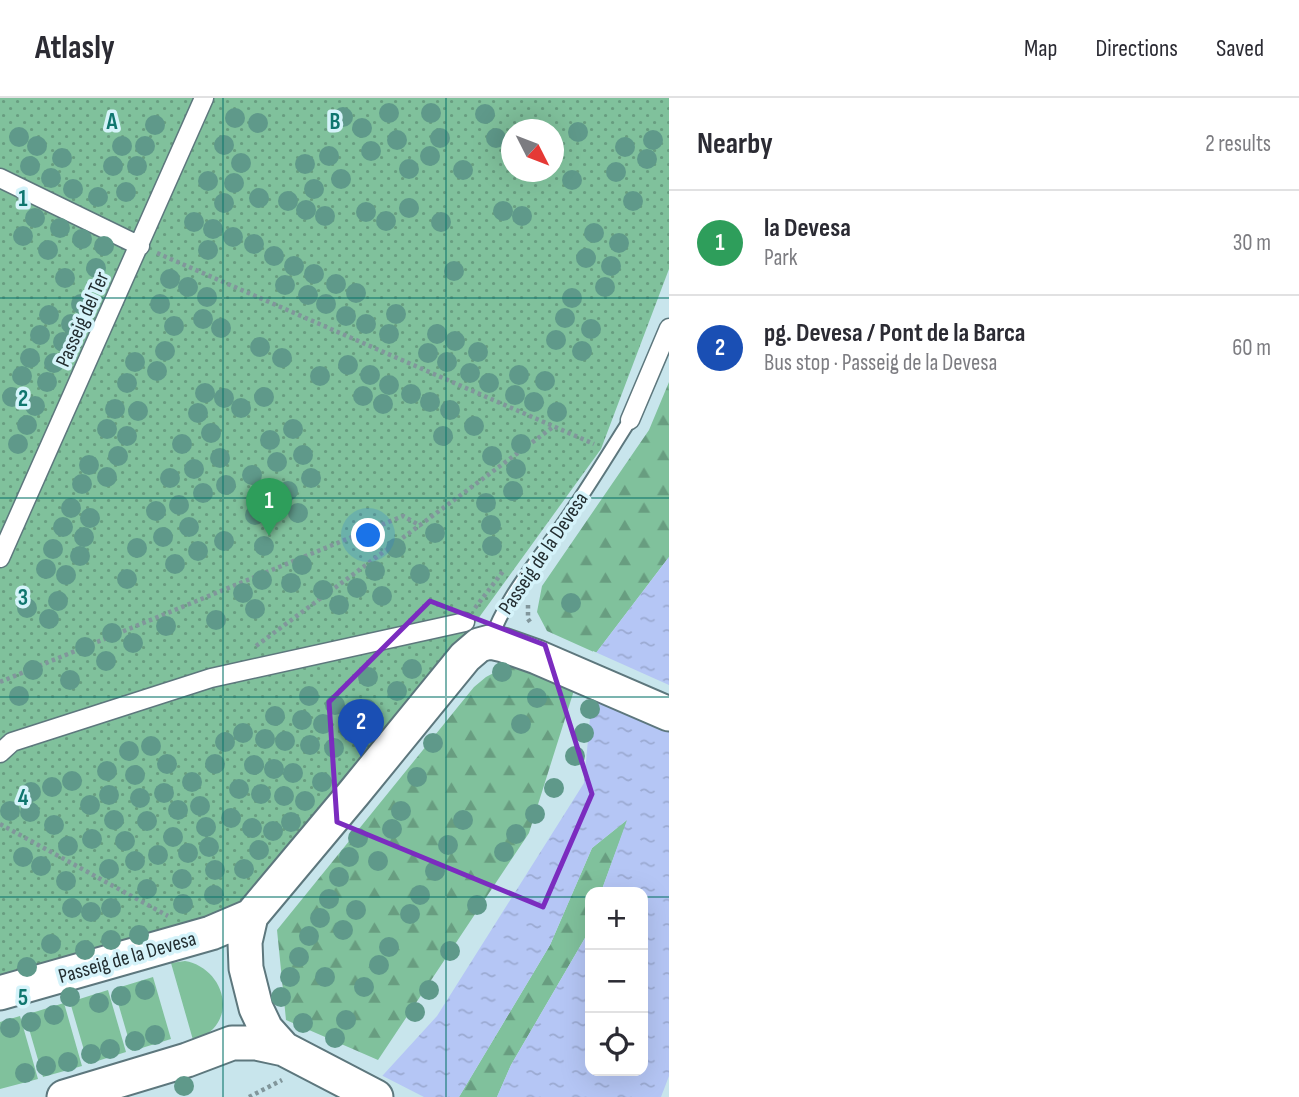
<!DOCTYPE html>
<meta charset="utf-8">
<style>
:root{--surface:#fff;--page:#f2f2f3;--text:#2b2b33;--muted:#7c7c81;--line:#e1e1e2;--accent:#2563eb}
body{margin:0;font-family:"Sofia Sans Condensed",sans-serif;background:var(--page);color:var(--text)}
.controls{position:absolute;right:21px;bottom:21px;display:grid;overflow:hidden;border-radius:14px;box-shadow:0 7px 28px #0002}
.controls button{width:63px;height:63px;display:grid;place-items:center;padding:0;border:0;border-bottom:2px solid var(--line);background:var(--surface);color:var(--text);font:35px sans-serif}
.compass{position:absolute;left:501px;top:21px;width:63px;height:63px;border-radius:50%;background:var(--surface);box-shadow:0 7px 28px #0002;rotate:132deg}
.you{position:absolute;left:369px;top:438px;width:24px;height:24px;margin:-18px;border:5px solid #fff;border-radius:50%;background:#1a73e8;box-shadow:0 0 0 10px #1a73e833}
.badge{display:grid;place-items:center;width:46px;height:46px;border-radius:50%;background:var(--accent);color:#fff;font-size:23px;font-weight:700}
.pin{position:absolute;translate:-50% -58px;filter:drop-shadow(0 2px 4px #0008)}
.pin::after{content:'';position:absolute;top:37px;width:24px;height:21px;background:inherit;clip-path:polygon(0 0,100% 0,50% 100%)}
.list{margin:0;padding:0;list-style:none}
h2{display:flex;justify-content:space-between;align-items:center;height:91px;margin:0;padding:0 28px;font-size:30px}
h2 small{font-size:23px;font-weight:400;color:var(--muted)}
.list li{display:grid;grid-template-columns:46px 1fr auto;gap:21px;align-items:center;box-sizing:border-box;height:105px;padding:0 28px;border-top:2px solid var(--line)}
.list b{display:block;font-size:26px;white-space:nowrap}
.list p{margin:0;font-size:23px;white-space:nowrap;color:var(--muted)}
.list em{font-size:23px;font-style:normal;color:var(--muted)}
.icon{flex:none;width:38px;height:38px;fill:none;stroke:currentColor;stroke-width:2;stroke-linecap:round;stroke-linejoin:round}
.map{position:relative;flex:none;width:669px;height:999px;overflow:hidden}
header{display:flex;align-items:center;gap:42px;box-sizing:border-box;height:98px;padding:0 35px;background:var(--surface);border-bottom:2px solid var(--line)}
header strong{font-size:33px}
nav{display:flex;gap:38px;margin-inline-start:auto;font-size:24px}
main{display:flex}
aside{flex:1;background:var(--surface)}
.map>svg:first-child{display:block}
</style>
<header>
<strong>Atlasly</strong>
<nav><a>Map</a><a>Directions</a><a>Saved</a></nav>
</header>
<main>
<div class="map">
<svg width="669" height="999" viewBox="0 0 669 999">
<defs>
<pattern id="forest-firs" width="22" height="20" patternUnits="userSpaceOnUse" patternTransform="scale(1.75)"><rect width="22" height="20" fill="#80c19c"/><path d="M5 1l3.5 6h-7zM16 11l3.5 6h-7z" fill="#689d80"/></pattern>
<pattern id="park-dots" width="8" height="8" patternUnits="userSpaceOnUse" patternTransform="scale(1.75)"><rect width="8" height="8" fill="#80c19c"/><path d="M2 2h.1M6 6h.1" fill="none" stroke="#689d80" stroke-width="1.8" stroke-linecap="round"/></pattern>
<pattern id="water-ripples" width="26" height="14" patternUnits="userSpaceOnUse" patternTransform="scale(1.75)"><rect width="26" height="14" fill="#b5c6f5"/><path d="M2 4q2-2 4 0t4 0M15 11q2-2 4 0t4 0" fill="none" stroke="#9baad2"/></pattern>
</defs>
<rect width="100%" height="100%" fill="#c8e5ec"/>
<path fill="#80c19c" d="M185 863C216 868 236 906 213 931 207 937 200 939 193 942L171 865Z
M153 879 171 941 132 953 114 891Z
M108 892 126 954 88 966 70 904Z
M64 905 82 968 43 979 25 917Z
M20 918 38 981 0 991V924Z"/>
<path fill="url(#forest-firs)" d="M669 284V459L596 555 547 533 537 514 542 488 649 332Z
M509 567 576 586 529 735 378 962 286 922 277 832 474 589 486 579Z
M628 721 601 794H590V825L585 840 511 967 497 999H459L550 847 592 750Z"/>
<path fill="url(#park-dots)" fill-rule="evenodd" d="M0 0H669V171L601 351 475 525 235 815 0 880ZM512 32H554V74H512Z"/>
<path fill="url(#water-ripples)" d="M669 459V978L661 999H497L511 967 585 840 590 825V973H643V794H601L627 722 592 750 550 847 459 999H363L437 918 584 685 596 555Z"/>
<path fill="#c8e5ec" d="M593 553 669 587V628L589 592Z
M379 976 424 999H359Z"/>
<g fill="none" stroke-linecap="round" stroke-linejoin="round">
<g stroke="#5d777d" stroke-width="16">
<path id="service" d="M490 544C504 502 535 466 560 430 585 395 607 358 630 322"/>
</g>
<g stroke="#5d777d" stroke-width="21">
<path id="pedestrian" d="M0 80 140 148
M630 322 669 230
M0 460 204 0
M0 655 12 644 211 580 465 524"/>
</g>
<g stroke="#5d777d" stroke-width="37">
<path id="secondary" d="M251 818 245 844 246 870 256 910 266 931 284 951
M0 895 211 835 251 818 354 695 465 559 479 547 490 544 503 547 537 559 669 616
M64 999 187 962 232 945H256L284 951 376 999"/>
</g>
<path stroke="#81969b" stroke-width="4.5" stroke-dasharray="3.5 3.5" stroke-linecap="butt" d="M157 155 594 346
M528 507V521L531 525
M475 510 504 472
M256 548 553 329
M0 584 403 418 421 428
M0 726 168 818
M249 999 282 982"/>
<use href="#service" stroke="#fff" stroke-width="12"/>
<use href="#pedestrian" stroke="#fff" stroke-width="18"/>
<use href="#secondary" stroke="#fff" stroke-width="33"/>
</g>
<g fill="#5f998a">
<circle cx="389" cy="15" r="10"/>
<circle cx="431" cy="15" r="10"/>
<circle cx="485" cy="16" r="10"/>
<circle cx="343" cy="19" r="10"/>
<circle cx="235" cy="20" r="10"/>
<circle cx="258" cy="25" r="10"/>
<circle cx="155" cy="27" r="10"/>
<circle cx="362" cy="30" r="10"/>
<circle cx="578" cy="34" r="10"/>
<circle cx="19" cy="39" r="10"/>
<circle cx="440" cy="40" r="10"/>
<circle cx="496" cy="40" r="10"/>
<circle cx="397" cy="42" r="10"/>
<circle cx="653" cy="42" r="10"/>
<circle cx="224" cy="47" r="10"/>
<circle cx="37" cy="48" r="10"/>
<circle cx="122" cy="48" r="10"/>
<circle cx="145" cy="48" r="10"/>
<circle cx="625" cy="49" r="10"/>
<circle cx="371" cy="53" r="10"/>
<circle cx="329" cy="58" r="10"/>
<circle cx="430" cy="58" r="10"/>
<circle cx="62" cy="60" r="10"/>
<circle cx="647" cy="61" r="10"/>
<circle cx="241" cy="65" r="10"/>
<circle cx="305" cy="66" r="10"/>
<circle cx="30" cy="68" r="10"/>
<circle cx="113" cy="68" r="10"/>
<circle cx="137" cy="68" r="10"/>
<circle cx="409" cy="71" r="10"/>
<circle cx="463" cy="72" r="10"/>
<circle cx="616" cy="74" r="10"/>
<circle cx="51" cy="80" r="10"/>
<circle cx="341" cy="81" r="10"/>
<circle cx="572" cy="82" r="10"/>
<circle cx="208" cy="83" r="10"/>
<circle cx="234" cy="85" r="10"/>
<circle cx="73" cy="91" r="10"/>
<circle cx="314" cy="91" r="10"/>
<circle cx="126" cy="94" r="10"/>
<circle cx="98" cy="99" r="10"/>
<circle cx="259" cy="100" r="10"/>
<circle cx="288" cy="103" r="10"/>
<circle cx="633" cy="103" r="10"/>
<circle cx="224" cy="105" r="10"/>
<circle cx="409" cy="110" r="10"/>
<circle cx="306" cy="112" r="10"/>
<circle cx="503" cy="113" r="10"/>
<circle cx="366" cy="114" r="10"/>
<circle cx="325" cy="118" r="10"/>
<circle cx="522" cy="118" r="10"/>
<circle cx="35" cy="120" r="10"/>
<circle cx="386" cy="123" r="10"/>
<circle cx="194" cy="124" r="10"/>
<circle cx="441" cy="124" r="10"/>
<circle cx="60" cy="130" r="10"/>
<circle cx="213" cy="131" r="10"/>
<circle cx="594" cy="135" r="10"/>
<circle cx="23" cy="138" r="10"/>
<circle cx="233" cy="139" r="10"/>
<circle cx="82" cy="141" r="10"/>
<circle cx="619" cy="145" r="10"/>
<circle cx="254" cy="146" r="10"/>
<circle cx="104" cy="148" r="10"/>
<circle cx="48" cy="152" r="10"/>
<circle cx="208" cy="152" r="10"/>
<circle cx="274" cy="158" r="10"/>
<circle cx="586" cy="160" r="10"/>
<circle cx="294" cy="168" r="10"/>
<circle cx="611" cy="168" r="10"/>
<circle cx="96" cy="170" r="10"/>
<circle cx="454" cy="173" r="10"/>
<circle cx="314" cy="176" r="10"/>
<circle cx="65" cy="180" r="10"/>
<circle cx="170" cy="181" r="10"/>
<circle cx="336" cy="186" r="10"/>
<circle cx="285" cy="187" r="10"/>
<circle cx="188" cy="189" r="10"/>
<circle cx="605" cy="189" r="10"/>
<circle cx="356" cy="195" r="10"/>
<circle cx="308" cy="197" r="10"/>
<circle cx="207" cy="199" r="10"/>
<circle cx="572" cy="200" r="10"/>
<circle cx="81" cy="206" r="10"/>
<circle cx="160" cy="206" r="10"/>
<circle cx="326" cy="206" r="10"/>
<circle cx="396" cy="216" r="10"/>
<circle cx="49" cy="217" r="10"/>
<circle cx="346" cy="218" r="10"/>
<circle cx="565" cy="220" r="10"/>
<circle cx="203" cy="221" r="10"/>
<circle cx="71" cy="226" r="10"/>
<circle cx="366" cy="226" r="10"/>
<circle cx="174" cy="228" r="10"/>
<circle cx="221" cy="230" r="10"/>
<circle cx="591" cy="231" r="10"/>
<circle cx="389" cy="236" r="10"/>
<circle cx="437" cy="236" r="10"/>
<circle cx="40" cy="237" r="10"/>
<circle cx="556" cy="242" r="10"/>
<circle cx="455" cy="243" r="10"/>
<circle cx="63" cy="244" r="10"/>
<circle cx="260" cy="249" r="10"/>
<circle cx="165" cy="253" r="10"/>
<circle cx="582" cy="253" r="10"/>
<circle cx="478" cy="254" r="10"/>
<circle cx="428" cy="255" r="10"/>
<circle cx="30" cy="260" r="10"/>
<circle cx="282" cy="260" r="10"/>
<circle cx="135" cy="264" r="10"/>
<circle cx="447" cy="264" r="10"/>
<circle cx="54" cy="265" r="10"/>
<circle cx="348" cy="267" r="10"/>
<circle cx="157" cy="273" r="10"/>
<circle cx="470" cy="275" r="10"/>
<circle cx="370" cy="277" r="10"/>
<circle cx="519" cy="277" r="10"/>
<circle cx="22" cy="278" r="10"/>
<circle cx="320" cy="278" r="10"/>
<circle cx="545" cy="283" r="10"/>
<circle cx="47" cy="284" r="10"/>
<circle cx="127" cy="285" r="10"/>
<circle cx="489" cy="285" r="10"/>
<circle cx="389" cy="287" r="10"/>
<circle cx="205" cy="295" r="10"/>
<circle cx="411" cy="296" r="10"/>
<circle cx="515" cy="297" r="10"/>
<circle cx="363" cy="298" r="10"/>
<circle cx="12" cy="299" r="10"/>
<circle cx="264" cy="299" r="10"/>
<circle cx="224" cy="300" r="10"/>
<circle cx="430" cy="304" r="10"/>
<circle cx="534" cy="304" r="10"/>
<circle cx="383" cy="306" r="10"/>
<circle cx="35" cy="308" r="10"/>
<circle cx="241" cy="310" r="10"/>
<circle cx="115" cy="311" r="10"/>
<circle cx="450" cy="312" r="10"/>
<circle cx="138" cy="313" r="10"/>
<circle cx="557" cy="314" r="10"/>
<circle cx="198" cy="315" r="10"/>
<circle cx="27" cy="327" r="10"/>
<circle cx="474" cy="328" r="10"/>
<circle cx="107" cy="331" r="10"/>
<circle cx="293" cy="331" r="10"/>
<circle cx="211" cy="335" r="10"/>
<circle cx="127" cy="338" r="10"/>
<circle cx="443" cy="338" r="10"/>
<circle cx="270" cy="342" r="10"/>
<circle cx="18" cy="346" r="10"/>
<circle cx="182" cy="346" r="10"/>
<circle cx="521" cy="346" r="10"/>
<circle cx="303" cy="357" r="10"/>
<circle cx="118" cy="358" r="10"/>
<circle cx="492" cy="358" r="10"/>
<circle cx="220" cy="360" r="10"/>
<circle cx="277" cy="364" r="10"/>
<circle cx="89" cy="367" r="10"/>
<circle cx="194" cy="371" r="10"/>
<circle cx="516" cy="371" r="10"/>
<circle cx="252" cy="377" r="10"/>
<circle cx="107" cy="379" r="10"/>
<circle cx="170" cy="380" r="10"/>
<circle cx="311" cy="380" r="10"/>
<circle cx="82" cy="386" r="10"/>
<circle cx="226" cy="387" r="10"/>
<circle cx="288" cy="393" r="10"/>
<circle cx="513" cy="393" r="10"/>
<circle cx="203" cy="395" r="10"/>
<circle cx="486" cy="405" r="10"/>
<circle cx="179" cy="407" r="10"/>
<circle cx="71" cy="410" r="10"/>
<circle cx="278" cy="410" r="10"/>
<circle cx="156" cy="413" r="10"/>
<circle cx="298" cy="415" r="10"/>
<circle cx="255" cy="417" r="10"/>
<circle cx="90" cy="420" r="10"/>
<circle cx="491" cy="427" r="10"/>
<circle cx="63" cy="429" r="10"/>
<circle cx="189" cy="429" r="10"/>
<circle cx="435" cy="435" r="10"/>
<circle cx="84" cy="439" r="10"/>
<circle cx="163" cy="439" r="10"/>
<circle cx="224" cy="443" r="10"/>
<circle cx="264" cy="448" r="10"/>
<circle cx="492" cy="448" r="10"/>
<circle cx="137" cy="450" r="10"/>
<circle cx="396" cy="450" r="10"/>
<circle cx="53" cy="451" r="10"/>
<circle cx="198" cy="453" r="10"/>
<circle cx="80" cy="458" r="10"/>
<circle cx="175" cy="466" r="10"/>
<circle cx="302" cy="467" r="10"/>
<circle cx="46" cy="471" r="10"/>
<circle cx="375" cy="473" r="10"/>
<circle cx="420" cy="476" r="10"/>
<circle cx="66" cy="477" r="10"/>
<circle cx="127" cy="481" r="10"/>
<circle cx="262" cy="482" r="10"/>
<circle cx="291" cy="485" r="10"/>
<circle cx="357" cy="490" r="10"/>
<circle cx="323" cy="492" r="10"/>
<circle cx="243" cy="495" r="10"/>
<circle cx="382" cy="498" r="10"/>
<circle cx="58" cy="503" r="10"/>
<circle cx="571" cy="505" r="10"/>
<circle cx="339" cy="507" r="10"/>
<circle cx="27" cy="510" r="10"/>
<circle cx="255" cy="511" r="10"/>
<circle cx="49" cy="521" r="10"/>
<circle cx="216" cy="522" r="10"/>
<circle cx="166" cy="528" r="10"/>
<circle cx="112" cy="535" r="10"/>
<circle cx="133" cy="545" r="10"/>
<circle cx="85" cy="549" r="10"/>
<circle cx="106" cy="563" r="10"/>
<circle cx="412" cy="571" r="10"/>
<circle cx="33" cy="572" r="10"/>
<circle cx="502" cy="574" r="10"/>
<circle cx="368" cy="579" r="10"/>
<circle cx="70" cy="582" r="10"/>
<circle cx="397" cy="593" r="10"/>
<circle cx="19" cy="598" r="10"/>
<circle cx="309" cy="598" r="10"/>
<circle cx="537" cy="600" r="10"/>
<circle cx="335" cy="607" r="10"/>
<circle cx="367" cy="611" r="10"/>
<circle cx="590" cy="611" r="10"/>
<circle cx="275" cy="618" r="10"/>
<circle cx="302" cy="622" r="10"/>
<circle cx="323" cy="626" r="10"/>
<circle cx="521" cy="626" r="10"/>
<circle cx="348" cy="630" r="10"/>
<circle cx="243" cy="635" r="10"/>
<circle cx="584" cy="635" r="10"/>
<circle cx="265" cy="641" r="10"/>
<circle cx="285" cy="643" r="10"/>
<circle cx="225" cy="644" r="10"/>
<circle cx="433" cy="645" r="10"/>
<circle cx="310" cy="647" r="10"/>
<circle cx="151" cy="648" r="10"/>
<circle cx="334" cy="650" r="10"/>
<circle cx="129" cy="653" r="10"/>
<circle cx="575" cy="658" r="10"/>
<circle cx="167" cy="666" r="10"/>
<circle cx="215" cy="666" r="10"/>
<circle cx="254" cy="667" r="10"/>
<circle cx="274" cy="671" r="10"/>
<circle cx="107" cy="673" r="10"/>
<circle cx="293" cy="675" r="10"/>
<circle cx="135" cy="677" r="10"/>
<circle cx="417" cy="679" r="10"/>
<circle cx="72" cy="683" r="10"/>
<circle cx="192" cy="684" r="10"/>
<circle cx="322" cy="684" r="10"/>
<circle cx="52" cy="689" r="10"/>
<circle cx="554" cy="690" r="10"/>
<circle cx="239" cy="691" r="10"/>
<circle cx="31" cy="694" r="10"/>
<circle cx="164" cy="695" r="10"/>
<circle cx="261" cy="696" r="10"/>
<circle cx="109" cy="697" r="10"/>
<circle cx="284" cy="698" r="10"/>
<circle cx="140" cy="700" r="10"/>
<circle cx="305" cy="703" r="10"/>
<circle cx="90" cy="707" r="10"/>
<circle cx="200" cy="708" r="10"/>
<circle cx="178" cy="712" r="10"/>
<circle cx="10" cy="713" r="10"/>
<circle cx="401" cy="713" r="10"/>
<circle cx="30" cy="714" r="10"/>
<circle cx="535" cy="716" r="10"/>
<circle cx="231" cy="720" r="10"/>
<circle cx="114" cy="722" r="10"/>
<circle cx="463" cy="722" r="10"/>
<circle cx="147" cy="723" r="10"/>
<circle cx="291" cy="724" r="10"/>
<circle cx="54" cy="727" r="10"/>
<circle cx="206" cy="729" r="10"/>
<circle cx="252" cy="730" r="10"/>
<circle cx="392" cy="731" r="10"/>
<circle cx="273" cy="733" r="10"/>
<circle cx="516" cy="736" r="10"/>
<circle cx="173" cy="739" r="10"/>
<circle cx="358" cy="740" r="10"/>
<circle cx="92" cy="741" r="10"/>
<circle cx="125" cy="743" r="10"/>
<circle cx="448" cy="747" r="10"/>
<circle cx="68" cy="748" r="10"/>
<circle cx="209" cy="749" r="10"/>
<circle cx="259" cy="752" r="10"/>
<circle cx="504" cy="754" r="10"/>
<circle cx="188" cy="755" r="10"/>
<circle cx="158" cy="757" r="10"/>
<circle cx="23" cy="759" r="10"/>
<circle cx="349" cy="759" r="10"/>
<circle cx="135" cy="763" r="10"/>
<circle cx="378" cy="763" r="10"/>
<circle cx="41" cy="768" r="10"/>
<circle cx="109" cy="771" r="10"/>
<circle cx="244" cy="771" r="10"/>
<circle cx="215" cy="772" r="10"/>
<circle cx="435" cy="773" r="10"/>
<circle cx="339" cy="779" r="10"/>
<circle cx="182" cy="781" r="10"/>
<circle cx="66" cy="783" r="10"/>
<circle cx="147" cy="791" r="10"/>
<circle cx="214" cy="797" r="10"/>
<circle cx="420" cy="797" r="10"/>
<circle cx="329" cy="801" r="10"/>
<circle cx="183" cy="806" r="10"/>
<circle cx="477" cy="807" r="10"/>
<circle cx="72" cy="810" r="10"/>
<circle cx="111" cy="810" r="10"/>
<circle cx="356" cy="812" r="10"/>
<circle cx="91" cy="814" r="10"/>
<circle cx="410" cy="816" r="10"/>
<circle cx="320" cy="820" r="10"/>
<circle cx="343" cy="832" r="10"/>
<circle cx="139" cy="837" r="10"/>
<circle cx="309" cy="838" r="10"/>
<circle cx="111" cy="842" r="10"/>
<circle cx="51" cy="846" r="10"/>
<circle cx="389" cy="849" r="10"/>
<circle cx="85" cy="852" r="10"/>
<circle cx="450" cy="853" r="10"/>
<circle cx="299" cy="859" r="10"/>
<circle cx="379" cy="867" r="10"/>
<circle cx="27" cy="869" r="10"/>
<circle cx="290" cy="879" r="10"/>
<circle cx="325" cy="879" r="10"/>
<circle cx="364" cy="889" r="10"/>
<circle cx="145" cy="892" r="10"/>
<circle cx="429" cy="892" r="10"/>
<circle cx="121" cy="898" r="10"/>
<circle cx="70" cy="899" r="10"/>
<circle cx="281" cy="899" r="10"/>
<circle cx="99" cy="905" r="10"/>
<circle cx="415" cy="914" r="10"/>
<circle cx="54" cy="917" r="10"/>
<circle cx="346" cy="922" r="10"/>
<circle cx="31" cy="924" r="10"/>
<circle cx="303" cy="925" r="10"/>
<circle cx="10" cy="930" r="10"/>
<circle cx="155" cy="937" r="10"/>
<circle cx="335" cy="940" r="10"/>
<circle cx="135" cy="943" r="10"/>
<circle cx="110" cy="951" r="10"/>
<circle cx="91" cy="956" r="10"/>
<circle cx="68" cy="964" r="10"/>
<circle cx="46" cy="968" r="10"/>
<circle cx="25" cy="975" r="10"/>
<circle cx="184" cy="988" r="10"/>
</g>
<path fill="none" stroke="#7b2cbf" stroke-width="5" stroke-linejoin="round" d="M430 503 545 547 592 696 543 809 337 724 329 604Z"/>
<path fill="none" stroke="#0f766e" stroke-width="2" stroke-opacity="0.55" d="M223 0V999M446 0V999M0 200H669M0 400H669M0 599H669M0 799H590M643 799H669"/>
<g text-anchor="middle" stroke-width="7" stroke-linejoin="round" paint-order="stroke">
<g font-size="21" fill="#222d30" stroke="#d5f3fa">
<text transform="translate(82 221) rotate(-66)" y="7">Passeig del Ter</text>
<text transform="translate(543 455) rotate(-56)" y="7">Passeig de la Devesa</text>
<text transform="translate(127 859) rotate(-16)" y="7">Passeig de la Devesa</text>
</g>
</g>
<g font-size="23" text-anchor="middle" font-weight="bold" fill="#0f766e" stroke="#d5f3fa" stroke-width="7" stroke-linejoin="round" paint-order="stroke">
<text x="112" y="31">A</text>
<text x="335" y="31">B</text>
<text x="23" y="108">1</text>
<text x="23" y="308">2</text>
<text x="23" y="507">3</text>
<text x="23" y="707">4</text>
<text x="23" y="907">5</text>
</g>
</svg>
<div class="controls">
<button>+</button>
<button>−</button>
<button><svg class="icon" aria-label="locate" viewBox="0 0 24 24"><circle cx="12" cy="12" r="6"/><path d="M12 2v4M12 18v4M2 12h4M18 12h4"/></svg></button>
</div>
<svg class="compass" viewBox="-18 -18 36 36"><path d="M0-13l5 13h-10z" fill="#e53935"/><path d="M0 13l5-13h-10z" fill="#7c7c81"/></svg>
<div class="you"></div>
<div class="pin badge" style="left:269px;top:438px;background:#2e9e5b">1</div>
<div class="pin badge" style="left:361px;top:659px;background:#1a4fb4">2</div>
</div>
<aside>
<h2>Nearby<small>2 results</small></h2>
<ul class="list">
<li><span class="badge" style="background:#2e9e5b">1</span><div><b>la Devesa</b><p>Park</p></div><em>30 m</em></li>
<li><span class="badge" style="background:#1a4fb4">2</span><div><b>pg. Devesa / Pont de la Barca</b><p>Bus stop · Passeig de la Devesa</p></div><em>60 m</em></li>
</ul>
</aside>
</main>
